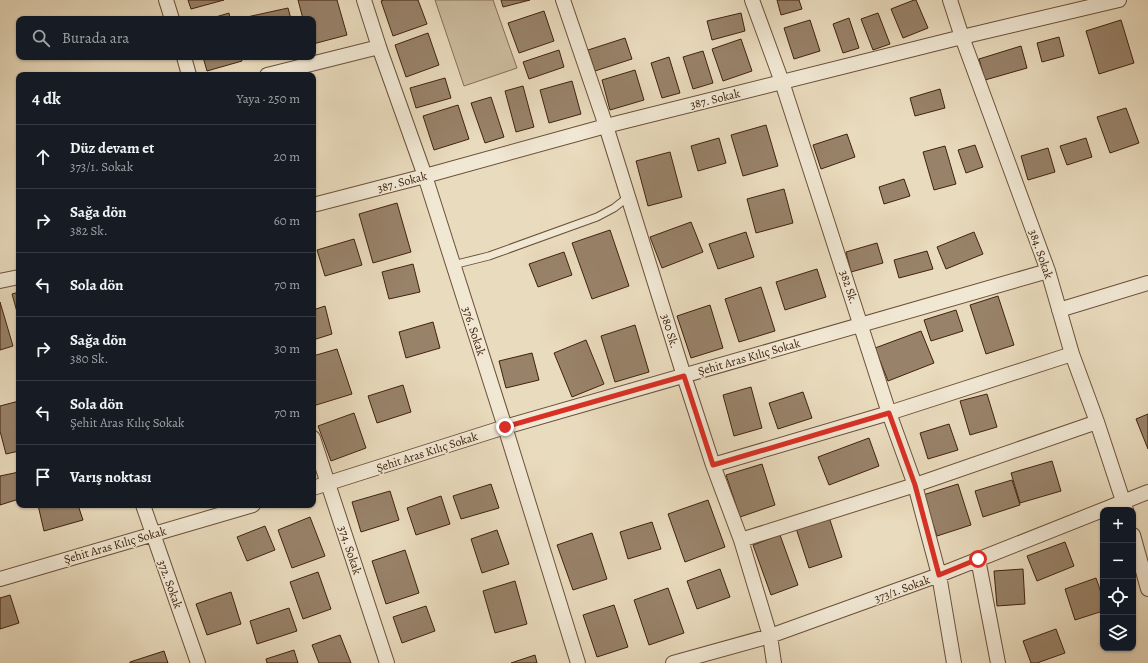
<!DOCTYPE html>
<html lang="tr">
<meta charset="utf-8">
<style>
:root{--surface:#171b24;--page:#20242c;--text:#f1f3f6;--muted:#9ea1a6;--line:#363941}
body{margin:0;font-family:Alegreya,serif;background:var(--page);color:var(--text)}
.controls{position:absolute;right:12px;bottom:12px;display:grid;overflow:hidden;border-radius:8px;box-shadow:0 1px 3px #0004}
.controls button{width:36px;height:36px;display:grid;place-items:center;padding:0;border:0;border-bottom:1px solid var(--line);background:var(--surface);color:var(--text);font:20px sans-serif}
.stop{position:absolute;width:12px;height:12px;margin:-9px;border:3px solid #d93025;border-radius:50%;background:#fff}
.stop.end{background:#d93025;border-color:#fff;box-shadow:0 1px 4px #0008}
.list{margin:0;padding:0;list-style:none}
h2{display:flex;justify-content:space-between;align-items:center;height:52px;margin:0;padding:0 16px;font-size:17px}
h2 small{font-size:13px;font-weight:400;color:var(--muted)}
.list li{display:grid;grid-template-columns:26px 1fr auto;gap:12px;align-items:center;box-sizing:border-box;height:64px;padding:0 16px;border-top:1px solid var(--line)}
.list b{display:block;font-size:15px;white-space:nowrap}
.list p{margin:0;font-size:13px;white-space:nowrap;color:var(--muted)}
.list em{font-size:13px;font-style:normal;color:var(--muted)}
.icon{flex:none;width:22px;height:22px;fill:none;stroke:currentColor;stroke-width:2;stroke-linecap:round;stroke-linejoin:round}
.map{position:relative;flex:none;width:1148px;height:663px;overflow:hidden}
.search{position:absolute;background:var(--surface);box-shadow:0 1px 3px #0004;left:16px;top:16px;width:300px;height:44px;display:flex;align-items:center;gap:10px;box-sizing:border-box;padding:0 14px;border-radius:8px;color:var(--muted);font-size:15px}
.panel{position:absolute;background:var(--surface);box-shadow:0 1px 3px #0004;left:16px;top:72px;width:300px;height:436px;border-radius:8px}
.map>svg:first-child{display:block}
</style>
<div class="map">
<svg width="1148" height="663" viewBox="0 0 1148 663">
<rect width="100%" height="100%" fill="#e9dbbd"/>
<filter id="stains"><feTurbulence type="fractalNoise" baseFrequency=".005" numOctaves="4"/><feColorMatrix values="0 0 0 0 .2 0 0 0 0 .09 0 0 0 0 .02 0 0 0 .5 -.17"/></filter>
<radialGradient id="worn" r=".72"><stop offset=".6" stop-color="#630" stop-opacity="0"/><stop offset="1" stop-color="#630" stop-opacity=".3"/></radialGradient>
<path fill="#ccbc9f" stroke="#866f56" d="M435 0H493L517 68 464 86Z"/>
<path fill="#988269" stroke="#41220e" d="M188 0H224L191 9Z
M298 0H337L347 35 313 44V19H303Z
M384 0H418L427 24 393 36 381 1Z
M501 0H530L503 7Z
M777 0H799L802 9 781 15Z
M914 0H916L928 28 903 38 891 9Z
M288 8 291 19H248L247 17Z
M544 11 554 41 519 53 508 23Z
M229 13 230 19H209Z
M741 13 745 31 712 40 707 21Z
M878 13 890 44 873 50 861 19Z
M849 18 859 48 843 53 833 24Z
M810 20 820 51 794 59 784 28Z
M1121 20 1134 63 1099 74 1086 31Z
M428 33 439 65 406 77 395 45Z
M1059 37 1064 56 1042 62 1037 43Z
M625 38 632 59 595 71 588 50Z
M741 39 752 71 723 81 712 49Z
M1021 46 1027 68 985 80 979 59Z
M559 50 564 67 529 79 523 62Z
M703 51 713 83 693 89 683 57Z
M203 57H241L242 61 207 71Z
M669 57 680 93 662 98 651 63Z
M635 70 644 100 610 110 602 80Z
M445 78 451 98 416 108 410 88Z
M572 81 581 114 549 123 540 90Z
M523 86 534 127 516 132 505 91Z
M940 89 945 108 915 116 910 98Z
M491 97 504 137 485 143 471 103Z
M458 105 469 139 434 150 423 116Z
M1126 108 1139 143 1110 153 1097 117Z
M766 125 778 166 743 176 731 135Z
M847 134 855 157 821 169 813 145Z
M719 138 726 163 698 171 691 146Z
M1086 138 1092 157 1067 165 1060 146Z
M975 145 983 167 966 173 958 150Z
M945 146 956 184 934 190 923 152Z
M1048 148 1055 172 1028 180 1021 156Z
M670 152 682 197 648 206 636 161Z
M904 179 910 196 884 204 879 187Z
M784 189 793 223 756 233 747 199Z
M397 203 411 252 373 263 359 214Z
M691 222 703 252 662 268 650 237Z
M610 230 629 286 592 299 572 243Z
M746 232 754 257 718 269 709 244Z
M974 232 983 254 946 269 937 247Z
M354 239 362 265 325 276 317 250Z
M877 243 883 263 851 272 846 252Z
M927 251 933 269 899 278 894 260Z
M564 252 572 275 538 287 529 264Z
M413 264 420 292 389 299 382 272Z
M817 269 826 297 785 310 776 282Z
M761 287 775 331 739 342 725 299Z
M19 292V319L12 294Z
M998 296 1014 345 986 354 970 305Z
M0 302 13 346 0 350Z
M710 305 723 348 691 358 677 316Z
M325 306 332 334 313 340V310Z
M956 310 963 331 931 341 924 320Z
M433 322 440 348 406 358 399 332Z
M635 325 649 372 615 382 601 336Z
M921 331 934 363 888 381 875 348Z
M586 340 604 384 572 397 554 353Z
M337 349 352 394 313 406V356Z
M532 353 539 380 506 388 499 361Z
M403 385 411 412 377 423 368 396Z
M751 387 762 428 734 436 723 395Z
M803 392 812 418 778 429 769 403Z
M987 394 997 427 970 435 960 401Z
M19 401V451L6 454 0 431V406Z
M354 413 366 448 331 461 318 426Z
M1148 414V449L1136 419Z
M949 424 958 450 928 459 920 433Z
M869 438 879 466 829 485 818 457Z
M1052 461 1061 491 1020 503 1011 473Z
M762 464 775 505 740 517 726 475Z
M19 472V499L0 505V476Z
M1012 480 1020 505 983 517 975 491Z
M491 484 499 508 461 519 453 496Z
M958 484 971 525 937 536 923 495Z
M390 491 399 520 361 532 352 502Z
M441 496 450 524 416 535 407 508Z
M708 500 725 547 685 562 668 514Z
M38 505H78L83 520 44 531Z
M828 514 842 557 809 568 795 525Z
M310 517 325 556 292 568 278 530Z
M652 522 661 549 628 559 620 532Z
M265 526 275 550 247 561 237 537Z
M497 530 509 564 482 573 471 539Z
M592 533 607 579 573 590 557 545Z
M780 535 798 585 771 595 753 545Z
M1065 542 1074 566 1037 581 1027 556Z
M405 550 419 593 386 604 372 561Z
M720 569 730 597 697 609 687 581Z
M1023 569 1025 604 997 606 994 571Z
M318 572 331 609 303 619 290 582Z
M1096 578 1103 598V611L1075 620 1065 589Z
M515 581 527 624 495 633 483 591Z
M668 588 684 633 649 645 634 600Z
M231 592 241 624 207 635 196 604Z
M10 595 19 623 0 629V598Z
M614 605 628 647 597 657 583 615Z
M426 606 435 631 402 643 393 617Z
M289 608 297 631 257 644 250 621Z
M1056 629 1065 653 1037 663H1031L1023 641Z
M340 635 351 663H319L312 645Z
M294 650 298 663H267L266 659Z
M164 651 168 663H130V662Z
M535 655 537 663H511Z"/>
<g fill="none" stroke-linecap="round" stroke-linejoin="round">
<g stroke="#6b503a" stroke-width="9">
<path id="lane" d="M453 265 489 256 597 217 614 208 628 197"/>
</g>
<g stroke="#6b503a" stroke-width="16">
<path id="street" d="M166 0 172 19
M364 0 379 47 425 176 505 427 578 663
M563 0 606 126 684 376 713 465 741 540 770 636 774 663
M752 0 782 82 889 413 915 485 939 575 954 663
M950 0 962 37 1048 271 1072 354 1097 422 1126 510
M184 57 189 75
M267 75 379 47
M313 205 425 176 606 126 962 37 1119 0
M0 281 19 277
M1059 310 1148 283
M313 438 387 663
M713 465 889 413 1072 354
M313 488 505 427 1048 271
M143 505 198 663
M1133 535 1148 589
M741 540 915 485 1097 422
M978 559 998 663
M0 579 253 505
M673 663 770 636 939 575 1148 492"/>
</g>
<use href="#lane" stroke="#f1e8d4" stroke-width="7"/>
<use href="#street" stroke="#f1e8d4" stroke-width="14"/>
</g>
<g fill="none" stroke-linecap="round" stroke-linejoin="round">
<path stroke="#d93025" stroke-width="5" d="M505 427 684 376 713 465 889 413 915 485 939 575 978 559"/>
</g>
<g text-anchor="middle" stroke-width="3" stroke-linejoin="round" paint-order="stroke">
<g font-size="12" fill="#41220e" stroke="#f1e8d4">
<text transform="translate(715 99) rotate(-14)" y="4">387. Sokak</text>
<text transform="translate(402 182) rotate(-15)" y="4">387. Sokak</text>
<text transform="translate(1041 254) rotate(71)" y="4">384. Sokak</text>
<text transform="translate(849 287) rotate(72)" y="4">382 Sk.</text>
<text transform="translate(474 331) rotate(72)" y="4">376. Sokak</text>
<text transform="translate(670 331) rotate(73)" y="4">380 Sk.</text>
<text transform="translate(749 357) rotate(-16)" y="4">Şehit Aras Kılıç Sokak</text>
<text transform="translate(427 452) rotate(-18)" y="4">Şehit Aras Kılıç Sokak</text>
<text transform="translate(115 545) rotate(-16)" y="4">Şehit Aras Kılıç Sokak</text>
<text transform="translate(350 550) rotate(72)" y="4">374. Sokak</text>
<text transform="translate(170 584) rotate(70)" y="4">372. Sokak</text>
<text transform="translate(902 589) rotate(-20)" y="4">373/1. Sokak</text>
</g>
</g>
<rect width="100%" height="100%" filter="url(#stains)"/>
<rect width="100%" height="100%" fill="url(#worn)"/>
</svg>
<div class="controls">
<button>+</button>
<button>−</button>
<button><svg class="icon" aria-label="locate" viewBox="0 0 24 24"><circle cx="12" cy="12" r="6"/><path d="M12 2v4M12 18v4M2 12h4M18 12h4"/></svg></button>
<button><svg class="icon" aria-label="layers" viewBox="0 0 24 24"><path d="M12 4l9 5-9 5-9-5zM3 14l9 5 9-5"/></svg></button>
</div>
<div class="stop" style="left:978px;top:559px"></div>
<div class="stop end" style="left:505px;top:427px"></div>
<div class="search"><svg class="icon" aria-label="search" viewBox="0 0 24 24"><circle cx="10" cy="10" r="6"/><path d="M15 15l6 6"/></svg>Burada ara</div>
<section class="panel">
<h2>4 dk<small>Yaya · 250 m</small></h2>
<ul class="list">
<li><svg class="icon" aria-label="ahead" viewBox="0 0 24 24"><path d="M12 20V5M6 11l6-6 6 6"/></svg><div><b>Düz devam et</b><p>373/1. Sokak</p></div><em>20 m</em></li>
<li><svg class="icon" aria-label="right" viewBox="0 0 24 24"><path d="M7 20v-9h11M14 6l5 5-5 5"/></svg><div><b>Sağa dön</b><p>382 Sk.</p></div><em>60 m</em></li>
<li><svg class="icon" aria-label="left" viewBox="0 0 24 24"><path d="M17 20v-9H6M10 6l-5 5 5 5"/></svg><div><b>Sola dön</b></div><em>70 m</em></li>
<li><svg class="icon" aria-label="right" viewBox="0 0 24 24"><path d="M7 20v-9h11M14 6l5 5-5 5"/></svg><div><b>Sağa dön</b><p>380 Sk.</p></div><em>30 m</em></li>
<li><svg class="icon" aria-label="left" viewBox="0 0 24 24"><path d="M17 20v-9H6M10 6l-5 5 5 5"/></svg><div><b>Sola dön</b><p>Şehit Aras Kılıç Sokak</p></div><em>70 m</em></li>
<li><svg class="icon" aria-label="arrive" viewBox="0 0 24 24"><path d="M6 21V4h12l-3 4 3 4H6"/></svg><div><b>Varış noktası</b></div></li>
</ul>
</section>
</div>
